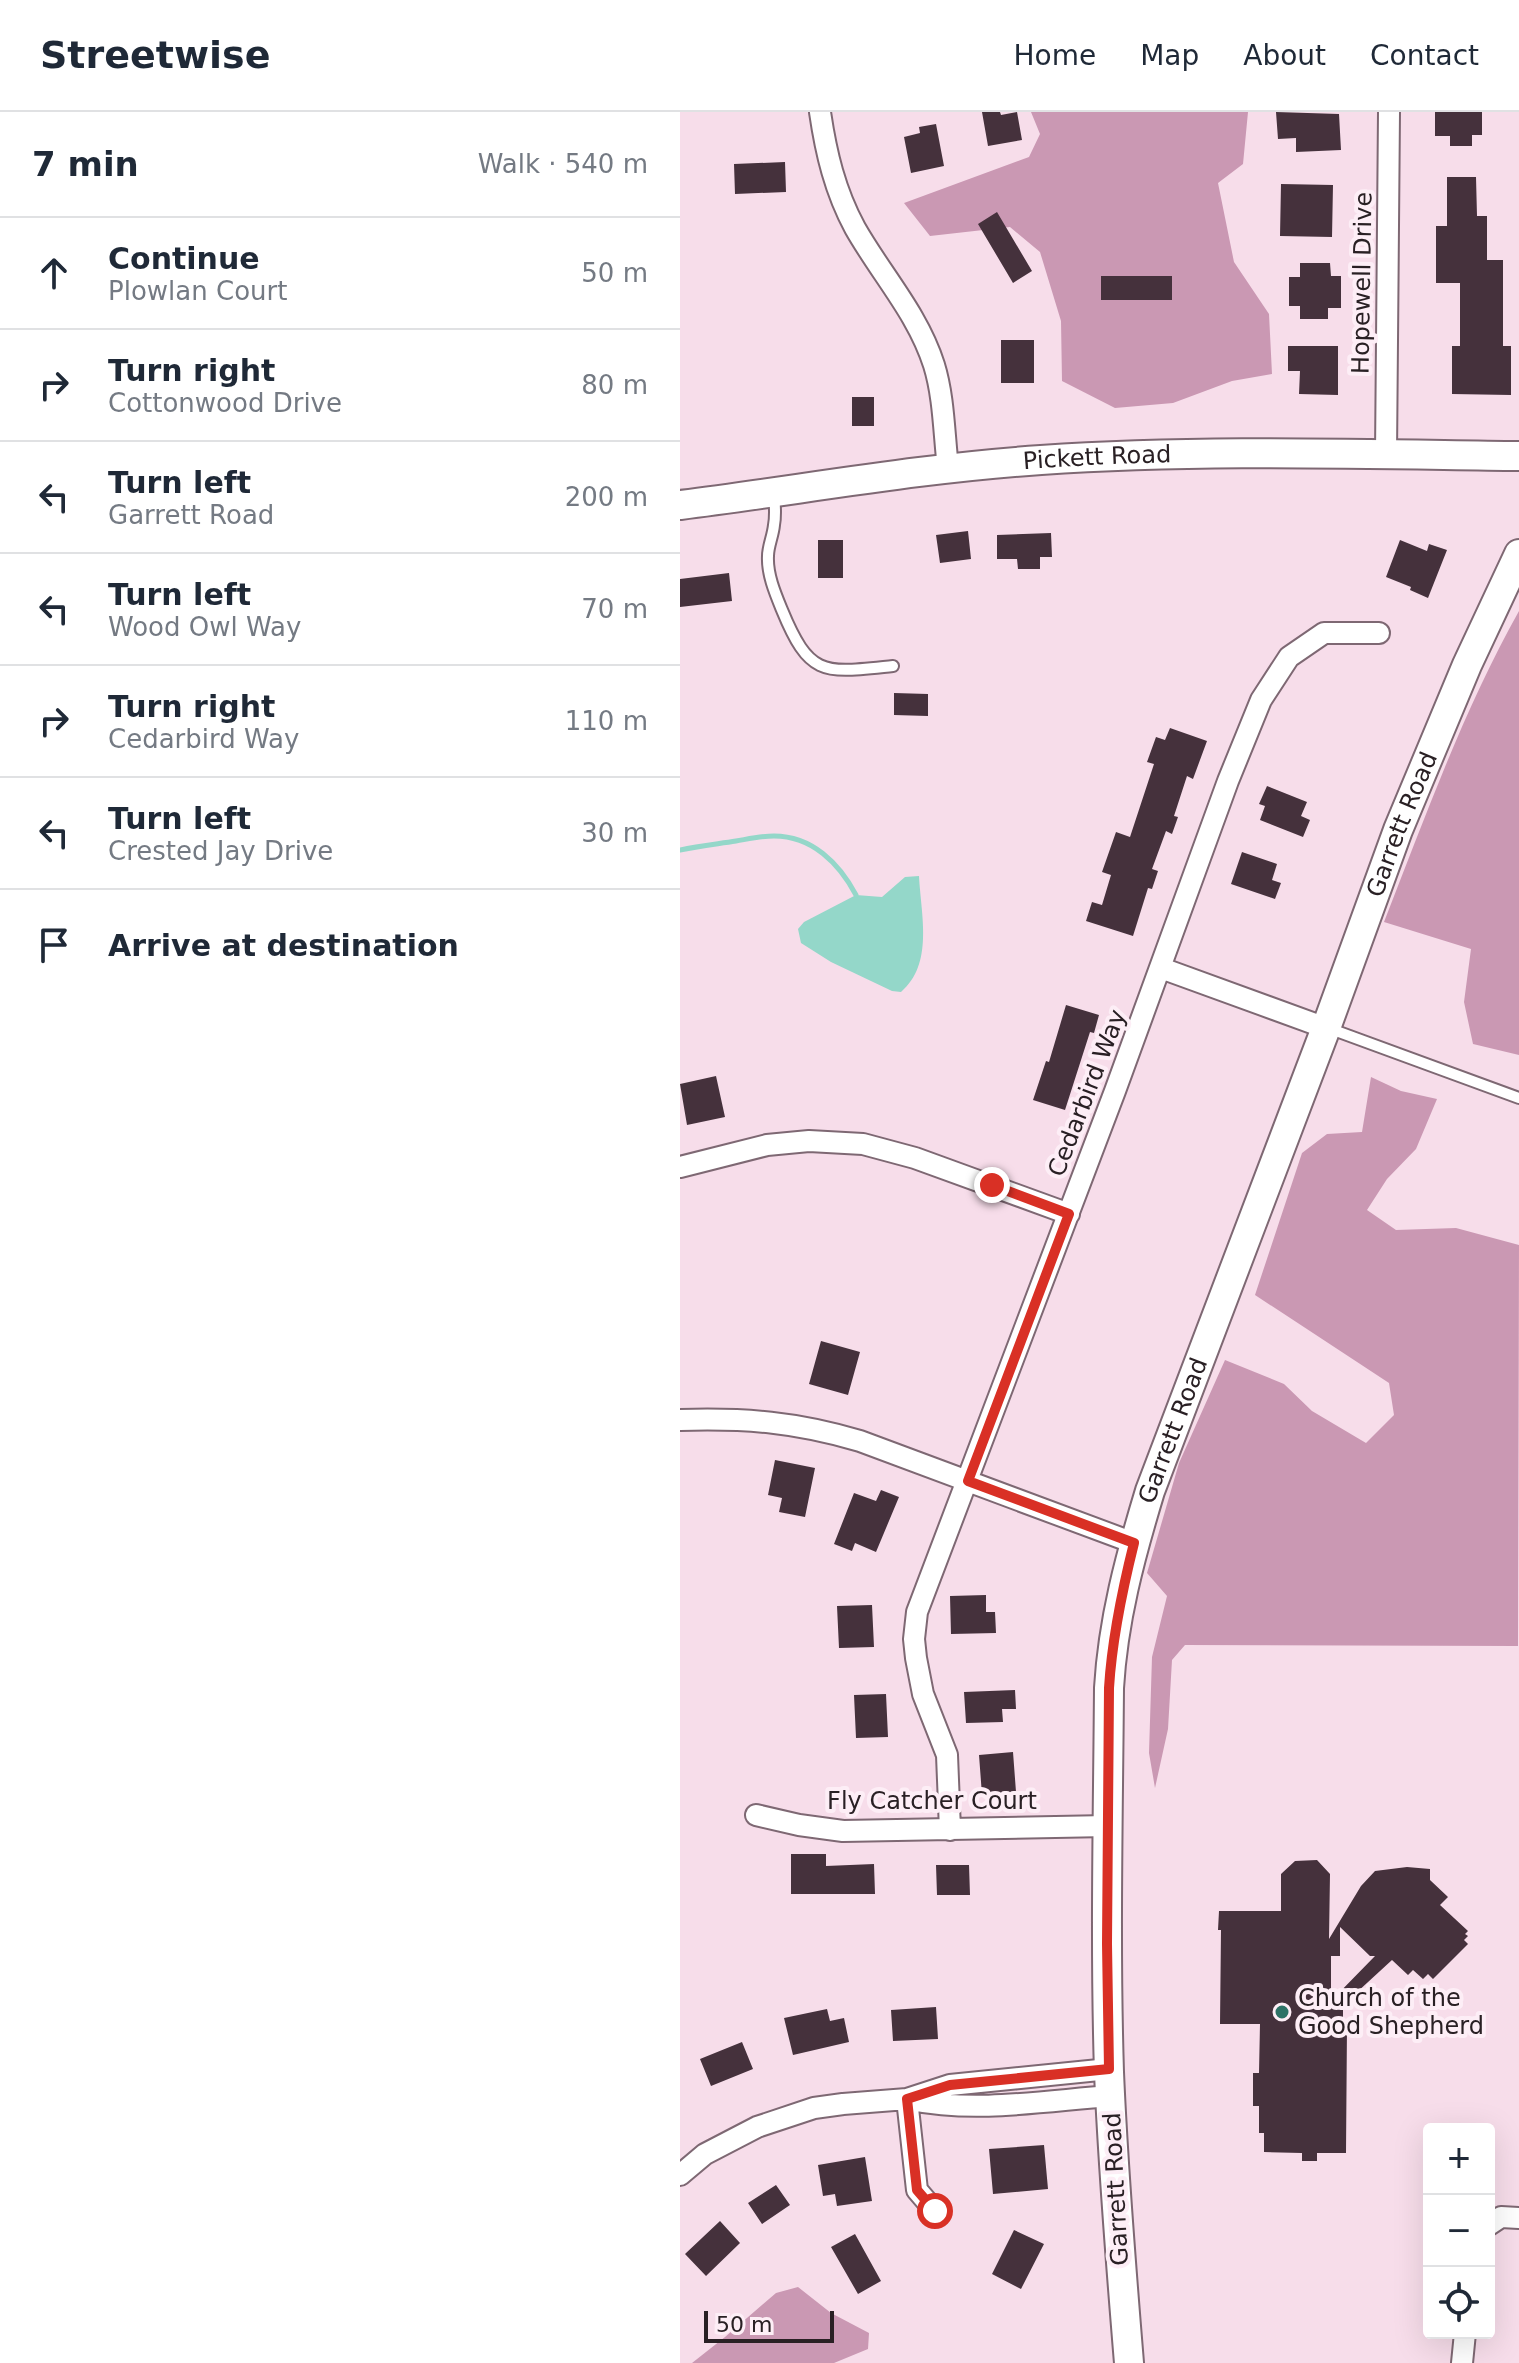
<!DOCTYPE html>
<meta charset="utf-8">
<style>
:root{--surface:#fff;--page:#f2f2f3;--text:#1f2937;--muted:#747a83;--line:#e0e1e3}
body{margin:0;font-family:"DejaVu Sans",sans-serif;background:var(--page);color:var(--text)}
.controls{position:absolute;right:24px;bottom:24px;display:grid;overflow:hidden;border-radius:8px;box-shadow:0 8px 32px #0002}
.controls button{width:72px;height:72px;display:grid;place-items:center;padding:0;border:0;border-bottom:2px solid var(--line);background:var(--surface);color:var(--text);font:40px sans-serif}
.scale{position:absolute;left:24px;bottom:20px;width:130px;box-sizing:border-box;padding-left:8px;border:4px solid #292024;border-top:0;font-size:22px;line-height:28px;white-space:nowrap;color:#292024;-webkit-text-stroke:6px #fdeef6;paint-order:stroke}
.stop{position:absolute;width:24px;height:24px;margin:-18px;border:6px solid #d93025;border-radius:50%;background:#fff}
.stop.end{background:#d93025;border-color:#fff;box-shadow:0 2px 8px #0008}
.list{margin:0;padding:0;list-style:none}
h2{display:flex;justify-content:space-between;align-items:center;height:104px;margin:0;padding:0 32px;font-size:34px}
h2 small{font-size:26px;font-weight:400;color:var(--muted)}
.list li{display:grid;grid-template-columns:52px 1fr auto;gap:24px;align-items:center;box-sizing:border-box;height:112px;padding:0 32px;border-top:2px solid var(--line)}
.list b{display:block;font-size:30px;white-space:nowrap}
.list p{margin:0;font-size:26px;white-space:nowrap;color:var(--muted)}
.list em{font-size:26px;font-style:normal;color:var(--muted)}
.icon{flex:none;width:44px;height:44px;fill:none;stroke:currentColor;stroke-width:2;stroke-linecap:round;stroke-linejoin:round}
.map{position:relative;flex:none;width:839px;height:2251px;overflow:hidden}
header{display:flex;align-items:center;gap:48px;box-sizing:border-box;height:112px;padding:0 40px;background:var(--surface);border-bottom:2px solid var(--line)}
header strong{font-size:38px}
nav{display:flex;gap:44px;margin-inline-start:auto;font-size:28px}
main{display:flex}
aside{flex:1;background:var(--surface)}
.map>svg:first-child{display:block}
</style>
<header>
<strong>Streetwise</strong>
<nav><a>Home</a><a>Map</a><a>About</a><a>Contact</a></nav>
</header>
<main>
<aside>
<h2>7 min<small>Walk · 540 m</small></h2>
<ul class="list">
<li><svg class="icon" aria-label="ahead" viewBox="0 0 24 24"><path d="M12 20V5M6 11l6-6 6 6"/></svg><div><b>Continue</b><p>Plowlan Court</p></div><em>50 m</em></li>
<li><svg class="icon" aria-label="right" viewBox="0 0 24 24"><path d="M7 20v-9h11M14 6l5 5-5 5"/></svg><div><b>Turn right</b><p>Cottonwood Drive</p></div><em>80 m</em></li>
<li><svg class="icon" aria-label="left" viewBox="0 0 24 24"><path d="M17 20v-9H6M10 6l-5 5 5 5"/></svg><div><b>Turn left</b><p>Garrett Road</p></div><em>200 m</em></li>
<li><svg class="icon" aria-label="left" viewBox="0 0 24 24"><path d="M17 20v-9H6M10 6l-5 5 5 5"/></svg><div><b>Turn left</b><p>Wood Owl Way</p></div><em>70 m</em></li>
<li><svg class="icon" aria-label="right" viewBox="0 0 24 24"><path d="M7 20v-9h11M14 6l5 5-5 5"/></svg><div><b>Turn right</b><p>Cedarbird Way</p></div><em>110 m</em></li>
<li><svg class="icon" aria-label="left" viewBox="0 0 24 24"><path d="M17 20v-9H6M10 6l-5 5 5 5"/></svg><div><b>Turn left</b><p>Crested Jay Drive</p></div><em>30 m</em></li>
<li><svg class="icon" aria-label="arrive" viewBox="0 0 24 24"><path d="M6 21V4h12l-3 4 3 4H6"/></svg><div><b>Arrive at destination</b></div></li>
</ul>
</aside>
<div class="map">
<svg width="839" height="2251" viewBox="0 0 839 2251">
<rect width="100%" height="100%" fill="#f7ddea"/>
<path fill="#ca98b3" d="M351 0H568L563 52 538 71 554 150 589 202 592 262 552 269 493 291 435 296 382 269 381 209 360 140 330 115 250 124 224 91 349 45 360 22Z
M839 499V943L793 932 784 890 791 837 704 810C745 705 784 597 839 499Z
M691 965 721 979 757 987 736 1037 707 1067 687 1098 716 1118 776 1116 839 1133 838 1534 505 1533 492 1548 488 1617 475 1676 469 1641 472 1545 487 1484 467 1461 499 1351 545 1248 604 1272 632 1299 686 1331 714 1303 709 1271 575 1183 622 1041 647 1022 682 1020Z
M118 2175 151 2201 189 2221 188 2237 154 2251H12L45 2225 96 2181Z"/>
<path fill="#94d7c9" d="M239 764C241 803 254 852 221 880L212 879 151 850 121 831 118 817 124 810 176 783 202 785 225 765Z"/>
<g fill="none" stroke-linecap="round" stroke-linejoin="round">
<path stroke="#94d7c9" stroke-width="5" d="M0 738C18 734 37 732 56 729 68 727 81 724 94 724 132 724 159 751 176 783"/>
</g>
<path fill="#45313c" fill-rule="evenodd" d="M302 0H320L321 3 337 0 342 28 308 34Z
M596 0 659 2 661 38 616 40V26L598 27Z
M755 0H802V23H792V34H770V24H755Z
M256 12 264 54 231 61 224 25 240 21 239 15Z
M105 50 106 80 55 82 54 52Z
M767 65H796L797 104H807V148H823V234H831V283L772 282V234H780V171H756V114H767Z
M601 72 653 73 652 125 600 124Z
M317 100 352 159 333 171 298 112Z
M620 151H650L651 164H661V196H648V207H620V194H609V165H620Z
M421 164H492V188H421Z
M321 228H354V271H321Z
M608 234H658V283L619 282 620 259H608Z
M172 285H194V314H172Z
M288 419 291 447 260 451 256 423Z
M371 421 372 445H360V457H338L337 447H317V423Z
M138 428H163V466H138Z
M720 428 747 439 749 432 767 438 748 486 730 478 731 475 706 465Z
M49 461 52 489 0 495V467Z
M214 581 248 582V604L214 603Z
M490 616 527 629 513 667 507 664 494 704 498 705 492 722 486 719 472 757 478 759 472 777 468 776 453 824 406 809 412 790 422 793 431 763 422 760 436 720 450 725 474 652 467 650 476 625 485 628Z
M587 674 627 690 621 704 630 708 623 725 580 708 585 694 579 692Z
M562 740 597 752 592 768 601 771 595 787 551 772Z
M386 893 419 903 414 921 410 920 385 998 353 988 366 949 369 950Z
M36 964 45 1005 7 1013 0 972Z
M141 1229 180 1240 168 1283 129 1272Z
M95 1348 135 1356 125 1405 99 1400 102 1386 88 1383Z
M201 1378 219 1385 196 1440 175 1431 172 1439 154 1432 174 1381 196 1389Z
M306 1483V1500H315L316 1521 271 1522 270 1484Z
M192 1493 194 1535 159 1536 157 1494Z
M335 1578 336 1597H322L323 1610 286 1611 284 1580Z
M206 1582 208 1625 176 1626 174 1583Z
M333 1640 336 1680 302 1683 299 1643Z
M111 1742H146V1754L194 1752 195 1782H111Z
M637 1748 650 1762 649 1827 681 1774 695 1759 727 1755 750 1757V1768L768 1785 760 1793 788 1819 785 1822 788 1824 784 1828 788 1832 753 1867 748 1862 743 1867 733 1858 728 1863 712 1848 663 1893V1913H667L666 2041H637V2049H622V2041L584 2040V2021H579V1994H573V1961H579L580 1912H540L541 1818H538L539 1799H601V1762L615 1749ZM660 1815 690 1844H695L651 1889V1844H660Z
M256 1753H289L290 1783H257Z
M256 1895 258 1927 213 1929 211 1898Z
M147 1897 150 1909 164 1906 169 1930 113 1943 104 1906Z
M62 1930 73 1957 31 1974 20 1947Z
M364 2033 368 2077 313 2082 309 2037Z
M185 2045 192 2089 157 2094 155 2082 143 2084 138 2053Z
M96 2073 110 2093 82 2112 68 2091Z
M40 2109 60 2131 26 2164 5 2142Z
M334 2118 364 2132 341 2177 312 2162Z
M175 2122 201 2169 178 2182 151 2135Z"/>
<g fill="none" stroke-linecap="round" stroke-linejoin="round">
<g stroke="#7e6873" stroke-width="14">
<path id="lane" d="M94 382C95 393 96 403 94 413 93 424 88 434 88 444 87 462 95 481 102 498 130 566 144 561 213 554
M648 916 839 986"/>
</g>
<g stroke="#7e6873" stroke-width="24">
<path id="street" d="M140 0C146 41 155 79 175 116 201 162 238 202 254 253 264 285 264 323 268 356
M706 343 709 0
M481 856 646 916
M0 1055 87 1033 129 1029 183 1032 235 1046 389 1102
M0 1308C66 1306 116 1310 180 1329L454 1431
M76 1703 119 1713 163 1719 428 1714
M270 1718 267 1643 243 1582 236 1546 234 1527 237 1500 435 979 548 669 581 588 609 545 644 521H699
M227 1987 237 2078 255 2099
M231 1988C296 2001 364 1989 430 1984
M0 2063 25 2042 77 2015 134 1996 163 1992 227 1987 270 1973 429 1957
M809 2113 821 2105 839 2106
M782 2251 785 2221"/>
</g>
<g stroke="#7e6873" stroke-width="32">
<g id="secondary">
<path id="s1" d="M0 393C120 378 240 356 361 348 519 337 680 342 839 344"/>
<path id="s2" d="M449 2251C441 2154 433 2057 429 1960 425 1832 428 1704 429 1576 433 1508 450 1445 470 1379L646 916 718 718 787 553 839 442"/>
</g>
</g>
<use href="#lane" stroke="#fff" stroke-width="10"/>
<use href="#street" stroke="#fff" stroke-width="20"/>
<use href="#secondary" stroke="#fff" stroke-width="28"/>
</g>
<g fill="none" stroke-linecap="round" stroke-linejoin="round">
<path stroke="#d93025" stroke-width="10" d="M255 2099 237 2078 227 1987 270 1973 429 1957 427 1832 429 1576C432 1526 442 1479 454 1431L288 1369 389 1102 312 1073"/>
</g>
<circle fill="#2d7266" stroke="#fdeef6" stroke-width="3" cx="602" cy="1900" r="8"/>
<g text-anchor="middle" stroke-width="8" stroke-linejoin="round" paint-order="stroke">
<g font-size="24" fill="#292024" stroke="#fdeef6">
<text transform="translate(682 171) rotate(-89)" y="8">Hopewell Drive</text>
<text dy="8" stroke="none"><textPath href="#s1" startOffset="420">Pickett Road</textPath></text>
<text dy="8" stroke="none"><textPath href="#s2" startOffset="1590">Garrett Road</textPath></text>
<text transform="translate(407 981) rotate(-69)" y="8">Cedarbird Way</text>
<text dy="8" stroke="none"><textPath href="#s2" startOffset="942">Garrett Road</textPath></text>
<text x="252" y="1697">Fly Catcher Court</text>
<text transform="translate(436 2077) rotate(-93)" y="8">Garrett Road</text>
</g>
<g font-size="24" fill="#292024" stroke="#fdeef6" text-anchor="start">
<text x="618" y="1894">Church of the<tspan x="618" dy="28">Good Shepherd</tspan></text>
</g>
</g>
</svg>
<div class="controls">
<button>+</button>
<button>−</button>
<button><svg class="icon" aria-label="locate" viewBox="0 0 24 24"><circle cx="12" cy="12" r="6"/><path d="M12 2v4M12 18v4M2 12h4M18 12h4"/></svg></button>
</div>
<div class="scale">50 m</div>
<div class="stop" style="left:255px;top:2099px"></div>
<div class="stop end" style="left:312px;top:1073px"></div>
</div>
</main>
